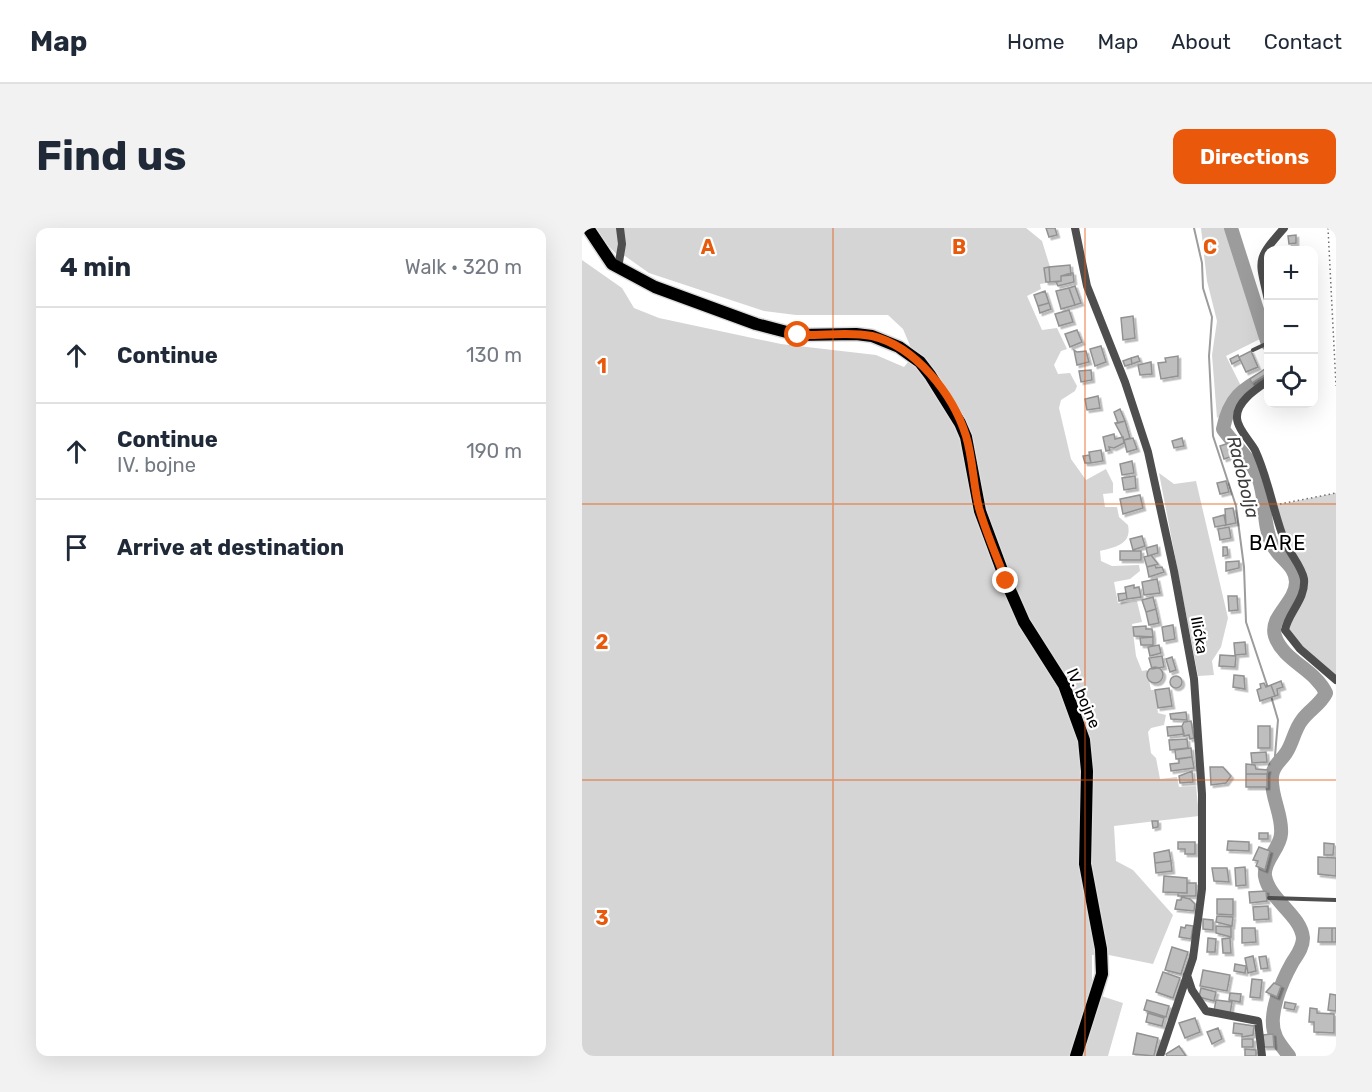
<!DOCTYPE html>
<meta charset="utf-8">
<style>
:root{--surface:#fff;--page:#f2f2f3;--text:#1f2937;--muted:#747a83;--line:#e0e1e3;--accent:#ea580c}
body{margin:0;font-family:Rubik,sans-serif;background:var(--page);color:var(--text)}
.controls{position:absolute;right:18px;top:18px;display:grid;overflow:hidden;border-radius:12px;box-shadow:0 6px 24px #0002}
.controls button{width:54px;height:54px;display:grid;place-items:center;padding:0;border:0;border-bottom:2px solid var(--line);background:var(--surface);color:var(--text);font:30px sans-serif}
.stop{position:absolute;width:18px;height:18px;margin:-14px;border:4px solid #ea580c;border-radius:50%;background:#fff}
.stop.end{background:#ea580c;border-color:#fff;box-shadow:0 2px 6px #0008}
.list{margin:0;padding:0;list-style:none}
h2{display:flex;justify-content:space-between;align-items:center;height:78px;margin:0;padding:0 24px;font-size:26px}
h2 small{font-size:20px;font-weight:400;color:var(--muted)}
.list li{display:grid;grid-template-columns:39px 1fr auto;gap:18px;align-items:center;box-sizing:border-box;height:96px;padding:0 24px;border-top:2px solid var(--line)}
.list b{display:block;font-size:22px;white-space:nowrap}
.list p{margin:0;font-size:20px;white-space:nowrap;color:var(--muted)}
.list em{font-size:20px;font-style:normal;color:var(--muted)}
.icon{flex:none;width:33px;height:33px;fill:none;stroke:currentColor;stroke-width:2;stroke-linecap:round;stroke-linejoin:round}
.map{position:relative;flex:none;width:754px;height:828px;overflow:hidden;border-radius:12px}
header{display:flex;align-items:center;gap:36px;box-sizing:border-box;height:84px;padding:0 30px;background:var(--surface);border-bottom:2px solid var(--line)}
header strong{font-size:28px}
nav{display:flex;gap:33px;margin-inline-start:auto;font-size:21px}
.intro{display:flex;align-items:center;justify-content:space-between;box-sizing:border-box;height:144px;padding:0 36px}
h1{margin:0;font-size:42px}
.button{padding:15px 27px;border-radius:12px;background:var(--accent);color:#fff;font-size:21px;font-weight:700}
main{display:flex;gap:36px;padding:0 36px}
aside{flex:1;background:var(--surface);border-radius:12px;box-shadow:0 6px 24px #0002}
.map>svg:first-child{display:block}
</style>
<header>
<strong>Map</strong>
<nav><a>Home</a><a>Map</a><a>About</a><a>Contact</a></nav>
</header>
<div class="intro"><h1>Find us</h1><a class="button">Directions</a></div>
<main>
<aside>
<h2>4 min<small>Walk · 320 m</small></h2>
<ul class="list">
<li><svg class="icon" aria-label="ahead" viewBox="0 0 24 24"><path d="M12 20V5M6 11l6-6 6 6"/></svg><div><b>Continue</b></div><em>130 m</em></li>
<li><svg class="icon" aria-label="ahead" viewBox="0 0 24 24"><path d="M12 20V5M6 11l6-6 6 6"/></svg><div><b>Continue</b><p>IV. bojne</p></div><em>190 m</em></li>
<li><svg class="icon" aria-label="arrive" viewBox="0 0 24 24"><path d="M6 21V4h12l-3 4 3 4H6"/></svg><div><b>Arrive at destination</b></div></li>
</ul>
</aside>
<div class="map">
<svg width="754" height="828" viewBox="0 0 754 828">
<defs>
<filter id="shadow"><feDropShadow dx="2.5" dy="2.5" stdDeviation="0" flood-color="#0004"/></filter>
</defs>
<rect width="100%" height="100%" fill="#fff"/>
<path fill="#d5d5d5" d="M14 0H444L460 13 468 39 462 41 464 55 458 56 459 61 445 68 460 102 475 100 485 121 479 123 472 137 476 146 488 145 495 158 493 163 479 172 477 180 489 231 504 252 524 241 531 255V265L521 266 523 279H535L537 289 546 297C550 316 534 319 518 323L519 333 530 338 557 337 558 343 548 351 532 354 536 375 555 373 560 394 550 396 554 428 560 443 565 442 569 462H573L576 485 584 487 582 497 569 500 566 504 569 525 574 530 578 551 595 549 597 559 614 558 617 588 532 598 534 633 551 642 591 687 571 736 522 726 510 727V765L541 775 526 828H0V32L40 60 52 80 77 90 199 116 294 127 322 139 332 127 321 101 306 87H214L182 83 67 45 43 28 38 30 20 11Z
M619 0H645L680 110 644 128 659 158 643 184 635 190 630 127 635 93 625 53Z
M577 245 592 256 614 253 646 390 639 419 630 433 632 447 616 448Z
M754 265V453L703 402 722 354 691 278Z"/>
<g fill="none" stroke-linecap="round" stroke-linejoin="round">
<path stroke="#9c9c9c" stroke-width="2" d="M612 0 620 35 621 60 630 89 627 128 631 208 654 278 662 339 664 394 686 460
M689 468 696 492 692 540"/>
<path stroke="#9c9c9c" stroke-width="14" d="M649 0 686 116
M686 148C660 160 647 171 641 201 652 217 669 231 676 249 685 271 680 296 690 316 696 330 714 337 714 354 714 375 687 388 693 408 701 433 733 441 744 465 738 477 727 482 720 492 712 502 711 515 704 525 699 533 691 537 690 548 688 568 701 587 699 606 698 621 681 633 683 648 687 672 719 687 721 710 721 720 715 727 710 735 700 753 684 789 694 809 697 816 703 822 707 828"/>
</g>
<path fill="#bebebe" stroke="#929292" stroke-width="1.5" filter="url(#shadow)" d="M464 0H473L475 7 467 9Z
M714 7V15L707 16 706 8Z
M488 37 489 47 479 48V53L468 54 467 39Z
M467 39 468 54H464L462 40Z
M489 45H491L492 54 476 58 474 54 479 53V48Z
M493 58 499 75 493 77 487 60Z
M487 60 493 77 479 81 474 63Z
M463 63 467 75 456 78 452 67Z
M467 75 469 81 458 85 456 78Z
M487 82 491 94 477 98 473 86Z
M551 88 553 110 541 112 539 90Z
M495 102 500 114 488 119 483 106Z
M519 118 524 134 513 138 508 121Z
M492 122 495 124 504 123 507 134 495 137Z
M669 123 676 139 664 144 657 129Z
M656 127 658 132 650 136 648 131Z
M556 128 558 133 550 136 549 130Z
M596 128V148L579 151 576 135 584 134 583 130Z
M549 130 550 136 543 138 541 133Z
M569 134 570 146 558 147 556 137Z
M686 139V145L670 155 668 151Z
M509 142 510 152 499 154 497 143Z
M516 168 518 180 505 182 503 171Z
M538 181 543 193 536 195 532 184Z
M543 193 548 210 542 212 533 195Z
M532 206 533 211 541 209 542 215 532 220 527 219 528 222 524 223 521 209Z
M551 210 555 221 545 224 542 212Z
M600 210 602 218 592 220 590 213Z
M647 215 651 228 642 231 638 218Z
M519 222 521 233 509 235 507 224Z
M507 227 509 235H503L501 228Z
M550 233 552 245 540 247 538 236Z
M553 248 554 260 542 262 540 250Z
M644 253 647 264 638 266 635 255Z
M558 267 561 280 541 286 538 271Z
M651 280 654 295 644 297 643 281Z
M642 287 644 297 633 299 631 290Z
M647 299 649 310 638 312 636 301Z
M560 308 563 318 551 322 548 311Z
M575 317 576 325 566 328 564 320Z
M641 319H645L646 327 641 328Z
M538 323H559V332H538Z
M569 327 576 336 565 339 562 329Z
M657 333V340L644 343V334Z
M573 337 574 340 580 339 582 344 567 349 565 339Z
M575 351 578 365 562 367 560 354Z
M552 357V360L557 359 559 369 545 371 543 359Z
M544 365 545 371 537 373 536 366Z
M646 368H655L656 382 647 383Z
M571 369 574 381 564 384 560 372Z
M574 381 577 395 567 397 564 384Z
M591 397 593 411 582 413 580 399Z
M564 398V401H570L571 409 552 408 551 399Z
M571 409V417H559L558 410Z
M663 414 664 426 653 427 652 415Z
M577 417 579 425 568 428 566 419Z
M638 427 654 428 653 439 637 438Z
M580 428 582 439 570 441 567 430Z
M590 429 594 442 588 444 584 431Z
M565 447a8 8 0 1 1 16 0a8 8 0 1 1-16 0Z
M652 447 662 448 663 461 651 459Z
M588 454a6 6 0 1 1 12 0a6 6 0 1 1-12 0Z
M699 453 701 459 695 461 696 467 693 468 689 457Z
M682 455 684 459 689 457 693 468 678 473 675 462 679 460 678 456Z
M587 460 590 478 576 480 573 462Z
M604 484 605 492 589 491 588 486Z
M609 493 612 510 608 511 607 507 602 508 600 498 602 494Z
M600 498 602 506 586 508 585 499Z
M676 498H688V520H676Z
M605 511 606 520 588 522 587 512Z
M609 520 610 529 594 531 593 522Z
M684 524 685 534 670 535 669 525Z
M610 529 612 540 589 543 588 536 597 535V531Z
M664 536 673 537 674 541 686 542 685 546H664Z
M628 539H641L649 548 644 555 629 557Z
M610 543 611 554 598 555 597 548Z
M664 546H685V559H664Z
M570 593H576V599L571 600Z
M677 605H686V611H677Z
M646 613 667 614V623L645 622Z
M596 614H613V626H603V621H596Z
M742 615 752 616 751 627H742Z
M677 619 688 623 683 642 674 638 676 633 671 632Z
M587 622 589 633 573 635 572 625Z
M736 629 754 630V648L736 646Z
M589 633 590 643 574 645 573 635Z
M663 639 664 657 654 658 653 640Z
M630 640H645L647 654 632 653Z
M582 648 605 650V665L581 664Z
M605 655H614V668H596V665H605Z
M684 663 685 673 668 675 667 664Z
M600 669 608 671 613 676 612 683 593 681 595 672H599Z
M635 671H651V687L635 686Z
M686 678 687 691 672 692 671 679Z
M635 688 651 689 650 698 634 694Z
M621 691 631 692V702L621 701Z
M604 697 611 698 609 711 597 709 599 699 603 700Z
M634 698 649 699V709L634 705Z
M660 700H673L674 714 660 715Z
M737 700H750V714H736Z
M750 700H754V714H750Z
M626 710 634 711 633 724H625Z
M648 710 649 725H641L640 711Z
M590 719 606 724 599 746 583 742Z
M671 728 674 743 666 745 663 730Z
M684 728 686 740 679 741 677 729Z
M653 736 664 738 663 745 652 743Z
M621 742 648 747 645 763 618 758Z
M581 744 598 750 591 770 574 764Z
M670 751 680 752 678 770 668 769Z
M692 755 699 758 695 769 684 764Z
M619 760 634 764 632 773 617 769Z
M648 765 659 766 658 774 647 772Z
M748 766 754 767V783L746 782Z
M565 772 587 778 584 789 562 782Z
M634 772 650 774 648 786 632 783Z
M703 774 714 776 712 782 702 780Z
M728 780 735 781V785L752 786V805L732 804V794H727Z
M566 785 582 790 580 798 564 794Z
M613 790 618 804 603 810 597 795Z
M652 795 672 798 671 807 660 809V806L651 805Z
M636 800 640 811 630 816 625 804Z
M555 805 576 810 572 828 551 826Z
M691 806 692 819H682L681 807Z
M660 811H671V819H660Z
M597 818 604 828H585L584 826Z
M663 821 674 822V828H663Z"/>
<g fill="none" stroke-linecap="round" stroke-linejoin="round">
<g stroke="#dbdbdb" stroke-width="15">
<path id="primary" d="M6 0 30 36 73 59 174 96 216 107 274 106 290 108 317 119 338 134 348 147 378 195 384 209 398 283 424 353 442 394 482 457 502 512 505 543 503 636 519 721 520 746 494 828"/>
</g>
<path stroke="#707070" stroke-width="1.5" stroke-dasharray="1.5 3" stroke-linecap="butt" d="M746 0 754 158
M698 276 754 265"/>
<path stroke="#4e4e4e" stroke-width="4" d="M671 122 686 115
M687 670 754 672"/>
<path stroke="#4e4e4e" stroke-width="8" d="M493 0 505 58 543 154 566 224 592 343 612 451 620 566V661L611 730 578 828
M36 40 40 16 38 0
M686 72C677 31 673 33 702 0
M686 153C674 161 654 174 655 190 655 200 668 213 673 222 687 252 691 284 703 314 708 326 720 339 722 351 724 371 706 385 703 402L718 421 754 452
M605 747 610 762 624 783 676 793 680 828"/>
<use href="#primary" stroke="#000" stroke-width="12"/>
</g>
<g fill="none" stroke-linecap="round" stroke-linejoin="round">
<path stroke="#ea580c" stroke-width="8" d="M216 107C241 108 266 103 290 108 333 118 371 166 384 208 391 231 391 256 397 280 404 305 415 329 424 353"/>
</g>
<path fill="none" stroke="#e8590c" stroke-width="1.5" stroke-opacity="0.55" d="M251 0V828M503 0V828M0 276H754M0 552H754"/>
<g text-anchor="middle" stroke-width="4.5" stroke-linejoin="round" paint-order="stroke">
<g font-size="16" fill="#000" stroke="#fff">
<text transform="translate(618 407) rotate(80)" y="6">Ilićka</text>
<text transform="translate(502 470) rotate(67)" y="6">IV. bojne</text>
</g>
<g font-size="18" font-style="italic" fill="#3d3d3d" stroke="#fff">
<text transform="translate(661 249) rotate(76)" y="6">Radobolja</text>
</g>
<g font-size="20" letter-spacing="1.5" fill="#000" stroke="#fff">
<text x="696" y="322">BARE</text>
</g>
</g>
<g font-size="20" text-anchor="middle" font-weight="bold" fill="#e8590c" stroke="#fff" stroke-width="4.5" stroke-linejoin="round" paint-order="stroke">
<text x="126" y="26">A</text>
<text x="377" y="26">B</text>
<text x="628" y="26">C</text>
<text x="20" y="145">1</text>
<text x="20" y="421">2</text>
<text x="20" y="697">3</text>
</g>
</svg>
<div class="controls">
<button>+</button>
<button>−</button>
<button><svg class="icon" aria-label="locate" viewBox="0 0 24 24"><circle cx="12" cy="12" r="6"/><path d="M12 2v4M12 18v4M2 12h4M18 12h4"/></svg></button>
</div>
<div class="stop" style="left:216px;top:107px"></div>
<div class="stop end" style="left:424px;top:353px"></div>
</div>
</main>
